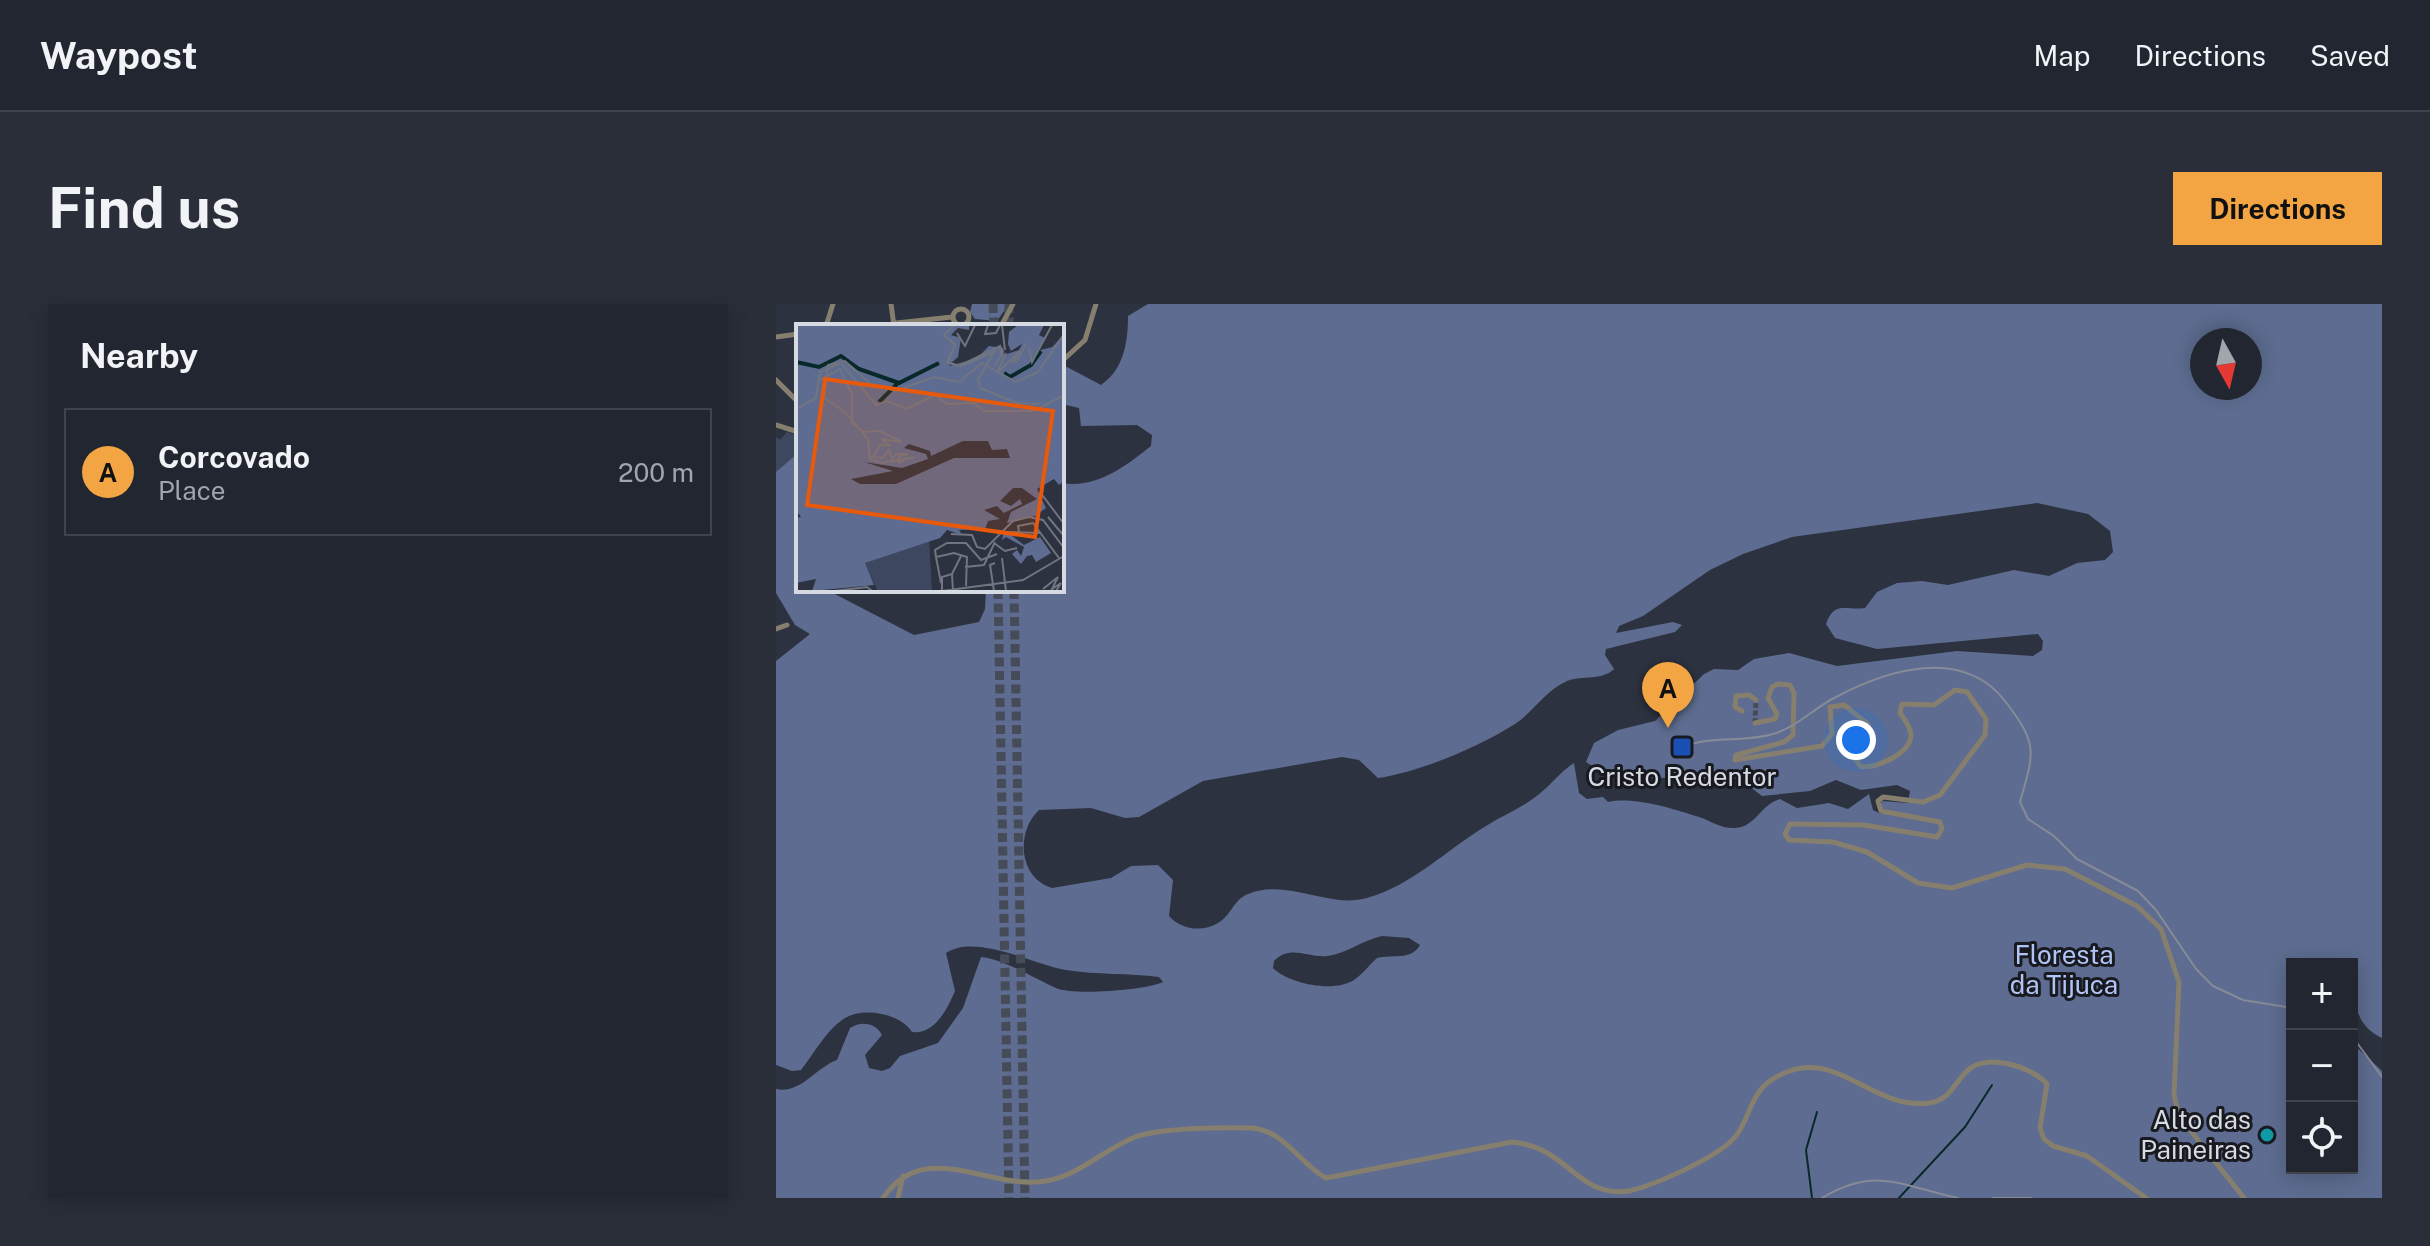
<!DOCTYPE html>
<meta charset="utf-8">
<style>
:root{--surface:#222630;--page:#2a2e38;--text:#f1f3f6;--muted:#a2a5ab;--line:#3f434c;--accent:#f2a542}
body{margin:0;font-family:"Public Sans",sans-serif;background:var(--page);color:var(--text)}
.controls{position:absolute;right:24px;bottom:24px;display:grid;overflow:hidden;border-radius:0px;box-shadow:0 4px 20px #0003}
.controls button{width:72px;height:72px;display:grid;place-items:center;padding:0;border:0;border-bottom:2px solid var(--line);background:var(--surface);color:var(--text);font:40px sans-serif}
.compass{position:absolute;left:1414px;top:24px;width:72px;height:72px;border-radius:50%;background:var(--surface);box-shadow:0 4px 20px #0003;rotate:172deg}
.you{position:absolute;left:1080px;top:436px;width:28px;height:28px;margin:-20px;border:6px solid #fff;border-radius:50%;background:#1a73e8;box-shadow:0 0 0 12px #1a73e833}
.badge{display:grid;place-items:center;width:52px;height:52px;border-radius:50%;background:var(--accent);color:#111;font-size:26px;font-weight:700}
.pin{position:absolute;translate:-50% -66px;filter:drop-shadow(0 2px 4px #0008)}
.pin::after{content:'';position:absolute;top:42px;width:28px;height:24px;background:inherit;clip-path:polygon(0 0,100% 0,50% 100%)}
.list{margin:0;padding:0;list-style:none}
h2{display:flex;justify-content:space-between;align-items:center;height:104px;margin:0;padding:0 32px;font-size:34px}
h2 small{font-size:26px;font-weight:400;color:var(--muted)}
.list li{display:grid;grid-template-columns:52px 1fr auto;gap:24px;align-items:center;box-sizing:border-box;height:128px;margin:0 16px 16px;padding:0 16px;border:2px solid var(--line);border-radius:0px}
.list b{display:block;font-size:30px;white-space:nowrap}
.list p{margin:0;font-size:26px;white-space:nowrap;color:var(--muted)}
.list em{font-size:26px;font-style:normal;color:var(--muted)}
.icon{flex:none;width:44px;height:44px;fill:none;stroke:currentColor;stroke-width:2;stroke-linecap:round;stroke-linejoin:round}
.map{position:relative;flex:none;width:1606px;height:894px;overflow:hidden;border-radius:0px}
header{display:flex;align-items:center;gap:48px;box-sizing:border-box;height:112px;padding:0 40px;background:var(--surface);border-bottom:2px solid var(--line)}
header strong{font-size:38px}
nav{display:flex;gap:44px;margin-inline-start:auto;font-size:28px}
.intro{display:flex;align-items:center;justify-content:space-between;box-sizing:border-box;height:192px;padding:0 48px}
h1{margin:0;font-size:56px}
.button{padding:20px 36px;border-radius:0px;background:var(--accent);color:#111;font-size:28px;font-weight:700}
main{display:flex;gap:48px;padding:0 48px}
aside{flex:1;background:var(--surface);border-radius:0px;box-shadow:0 4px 20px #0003}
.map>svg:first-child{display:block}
</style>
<header>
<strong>Waypost</strong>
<nav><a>Map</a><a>Directions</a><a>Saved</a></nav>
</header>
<div class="intro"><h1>Find us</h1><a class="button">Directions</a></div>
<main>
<aside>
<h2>Nearby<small></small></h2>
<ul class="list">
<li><span class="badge">A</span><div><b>Corcovado</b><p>Place</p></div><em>200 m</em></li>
</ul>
</aside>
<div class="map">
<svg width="1606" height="894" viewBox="0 0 1606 894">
<rect width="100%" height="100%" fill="#2d3240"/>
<path fill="#3d475f" d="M11 128 22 132V153L0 170V133L4 136Z"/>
<path fill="#5d6c90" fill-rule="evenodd" d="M196 0H233L221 17 199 15 194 8Z
M372 0H1606V734C1576 721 1576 687 1576 660H1516V864H1576V739L1606 767V894H0V785C25 790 39 764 61 756L74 724C85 717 99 718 106 731L89 751 93 764 106 767 114 764 124 752 162 739 187 704 205 653C228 655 259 675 280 684 297 692 370 686 387 678L383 673C353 669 321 671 290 666 259 661 200 629 170 649L179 687C171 706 158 731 136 728 124 709 85 702 66 716 49 728 37 751 25 766L16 767 0 761V357L34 330 19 321 0 289V168L22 149V286H51L138 331 203 318 209 305 210 286H286V179C320 185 350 162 375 142L376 131 361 121 305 122 303 104 286 100V65L291 63 325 81C348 65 352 38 352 12ZM1426 36H1474V84H1426ZM1261 199 1312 210 1334 227 1337 248 1329 256 1301 259 1273 272 1238 266 1172 281 1146 277 1121 279 1101 288 1089 304C1071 307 1058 296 1050 320L1059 334 1101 345 1262 330 1267 337 1266 346 1257 352 1181 347 1061 362 1013 349 978 355 962 366 938 365 928 370 879 417 842 426 818 439 810 458 833 473 964 475 986 492 1034 487 1060 476 1085 486 1121 481 1134 487 1132 499 1106 497 1104 503 1108 507 1105 510 1097 506 1093 490 1072 505 1053 499 1021 504 1004 495C985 500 980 523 959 524 946 525 935 517 923 513 898 505 858 492 832 498L827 493 811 495 803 489 798 459C785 467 775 481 762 491 746 504 727 511 710 522 670 546 637 581 591 594 552 605 512 574 472 590 457 596 455 612 442 619 426 629 404 625 393 612L397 576 382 561 355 562 335 574 276 584C242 574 240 527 263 506L315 504 349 514 363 513 427 477 566 453 583 456 602 474C644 468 703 443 739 420 757 408 770 386 791 377 806 371 826 377 838 365L829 351 830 345 899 328 906 321 897 318 840 329 843 322 867 312 934 266 967 250 1016 233ZM606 632 633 634 644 641C635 657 617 650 601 654 593 661 587 670 578 676 558 689 513 680 497 664L498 657C514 640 531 654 552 652 571 649 587 636 606 632Z"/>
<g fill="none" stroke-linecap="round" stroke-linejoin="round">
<path stroke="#092829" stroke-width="2" d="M1036 894 1030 846 1041 808
M1123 894 1189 823 1216 781"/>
<path stroke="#464b58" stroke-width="5" stroke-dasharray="5 2.5" stroke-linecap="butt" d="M979 419 980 396"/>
<path stroke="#464b58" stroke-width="9" stroke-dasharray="9 4.5" stroke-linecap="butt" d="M217 0 218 22
M233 0V22
M222 286 233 894
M238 286 249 894"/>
<path stroke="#867f6e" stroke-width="5" d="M115 0 118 22
M177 13a8 8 0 1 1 16 0a8 8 0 1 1-16 0Z
M50 22 57 0
M93 22 176 13
M225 22 237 0
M0 33 22 30
M286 57 309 36 320 0
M0 76 22 98
M0 121 22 128
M0 325 11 321
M966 407 959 403 960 392 973 391 980 396
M979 419 999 415 1001 410 992 394 996 383 1002 380 1014 381 1018 389 1017 431 1008 438 960 451 959 456 1046 442 1056 430 1054 403 1068 401 1092 420 1094 427 1078 453 1085 463C1101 463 1134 451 1135 431 1135 423 1128 415 1124 409L1126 400 1158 401 1179 386 1191 388 1210 415 1209 431 1164 491 1147 498 1107 493 1102 497 1105 507 1164 518 1166 525 1161 533 1088 521 1014 520 1009 530 1013 536 1057 538 1091 548 1142 579 1176 584 1251 561 1289 565 1361 602 1385 625 1403 678 1398 791 1403 812 1468 894
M107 894C146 836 205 881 260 878 300 876 324 847 359 833 383 824 448 823 475 824 508 826 524 860 550 874L736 838C793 843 800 894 853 887 879 881 943 853 960 832 978 808 972 783 1011 768 1064 747 1097 806 1153 799 1173 796 1177 782 1189 769 1207 747 1255 762 1271 780L1264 824 1268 835 1277 842 1311 852 1370 894
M122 894 127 872"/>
<path stroke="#878b97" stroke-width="2" d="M906 443C936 431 967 439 997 430 1021 423 1038 404 1060 393 1111 366 1186 342 1229 397 1263 441 1258 448 1244 498L1252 515 1278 532 1301 555 1362 587 1380 606 1420 665 1437 682 1467 696 1516 704
M1576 732 1606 773
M1046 894C1101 861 1128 883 1182 894
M1217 894H1255"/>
</g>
<rect fill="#1a4fb4" stroke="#181a20" stroke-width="3" x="896" y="433" width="20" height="20" rx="4"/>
<circle fill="#0f9aa8" stroke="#181a20" stroke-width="3" cx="1491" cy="831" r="8"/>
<g text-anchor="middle" stroke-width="6" stroke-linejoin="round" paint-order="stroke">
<g font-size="26" fill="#d6dae3" stroke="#181a20">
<text x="906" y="482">Cristo Redentor</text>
<text x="1475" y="825" text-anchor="end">Alto das<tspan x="1475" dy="30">Paineiras</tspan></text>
</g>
<g font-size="26" fill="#b0c5f5" stroke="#181a20">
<text x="1288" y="660">Floresta<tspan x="1288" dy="30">da Tijuca</tspan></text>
</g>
</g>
<g transform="translate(20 20)">
<rect width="268" height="268" fill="#2d3240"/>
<path d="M133 215 136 267H82L68 239Z" fill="#3d475f"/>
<path d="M0 1H173V6L162 4 155 11 165 14 162 33 154 40 151 37 154 42 181 34 193 22 207 24 208 31 223 26 226 20 215 27 212 20 213 8 222 1H248L243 11 249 14 241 27 256 23 268 11V157L263 161 258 155 241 165 250 184 239 192 211 199 215 188 241 175 226 164H217L204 177 215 182 224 175 226 180 208 189 201 182 188 186 204 195 192 197 189 205 163 206 166 211 151 206 144 214 69 239 78 261 16 267 20 255 0 259V194L5 193 0 186ZM167 117H192L196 126 211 125 214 134H158L100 160H64L55 155 97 147 68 138 106 144 132 135 130 130 108 124 113 120 134 127 135 132ZM208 206 228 221 244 213 255 229 240 238 236 231 231 232 225 240 216 230 221 226 225 232 228 223 210 213 206 216Z" fill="#5d6c90" fill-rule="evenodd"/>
<path fill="none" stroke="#092829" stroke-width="4" d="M0 38 23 43 45 32 63 45 103 59 143 39M208 49 214 53 235 41 245 27M83 78 101 60"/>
<path fill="none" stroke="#717581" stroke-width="2" d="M158 1 148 11 159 21 151 38 164 42M158 1 148 11 159 20 152 39 163 42 204 22 207 28 198 43M192 1 189 10 200 9 204 1M206 1 209 26M161 9 169 22 179 1M233 23 236 38 256 1M210 29 201 49 224 27 217 38 222 36 230 19M186 31 204 22 205 33M163 43 198 28 182 56 184 64 221 79 245 80M22 57 44 45 56 70V99L68 108 84 107 106 118 85 115 93 121H84L77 133 87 134 93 126 96 135 100 130H112L103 132V139L109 135M0 85 20 74 24 48 45 39 80 81 91 77 111 85 139 71 151 80 178 79 188 87H238M238 87 268 71M119 133 86 139 74 135 72 115 49 88 28 74 32 41 49 37 75 60 100 67 138 53 163 58 186 39 220 58 242 48 268 10M244 168 268 200M252 193 268 212M214 208 245 209M223 208 222 202 237 199 263 234M155 210 176 211 181 223 189 225 217 197 233 193 247 196 268 224M198 219 209 227 221 224M140 233 139 226 151 219H170L185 236 201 230M206 234 210 267M169 243 188 241 199 218M145 259 140 233 158 229 171 233 170 262M247 265 262 253 256 265 265 259 260 267M38 267 71 263 76 267M146 267V253L156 250M146 267 227 256 268 232M157 267 156 250 165 232M198 267 194 241 199 239"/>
<path fill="#e8590c" fill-opacity="0.15" stroke="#e8590c" stroke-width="4" d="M29 55 257 87 239 213 11 181Z"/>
<rect width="268" height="268" fill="none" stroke="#d6dae3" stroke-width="4"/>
</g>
</svg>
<div class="controls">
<button>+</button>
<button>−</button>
<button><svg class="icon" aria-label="locate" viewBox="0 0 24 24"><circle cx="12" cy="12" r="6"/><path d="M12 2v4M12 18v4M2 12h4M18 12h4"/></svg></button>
</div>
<svg class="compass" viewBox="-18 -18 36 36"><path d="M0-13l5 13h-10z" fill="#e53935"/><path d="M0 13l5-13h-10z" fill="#a2a5ab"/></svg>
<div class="you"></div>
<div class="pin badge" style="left:892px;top:424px">A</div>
</div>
</main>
